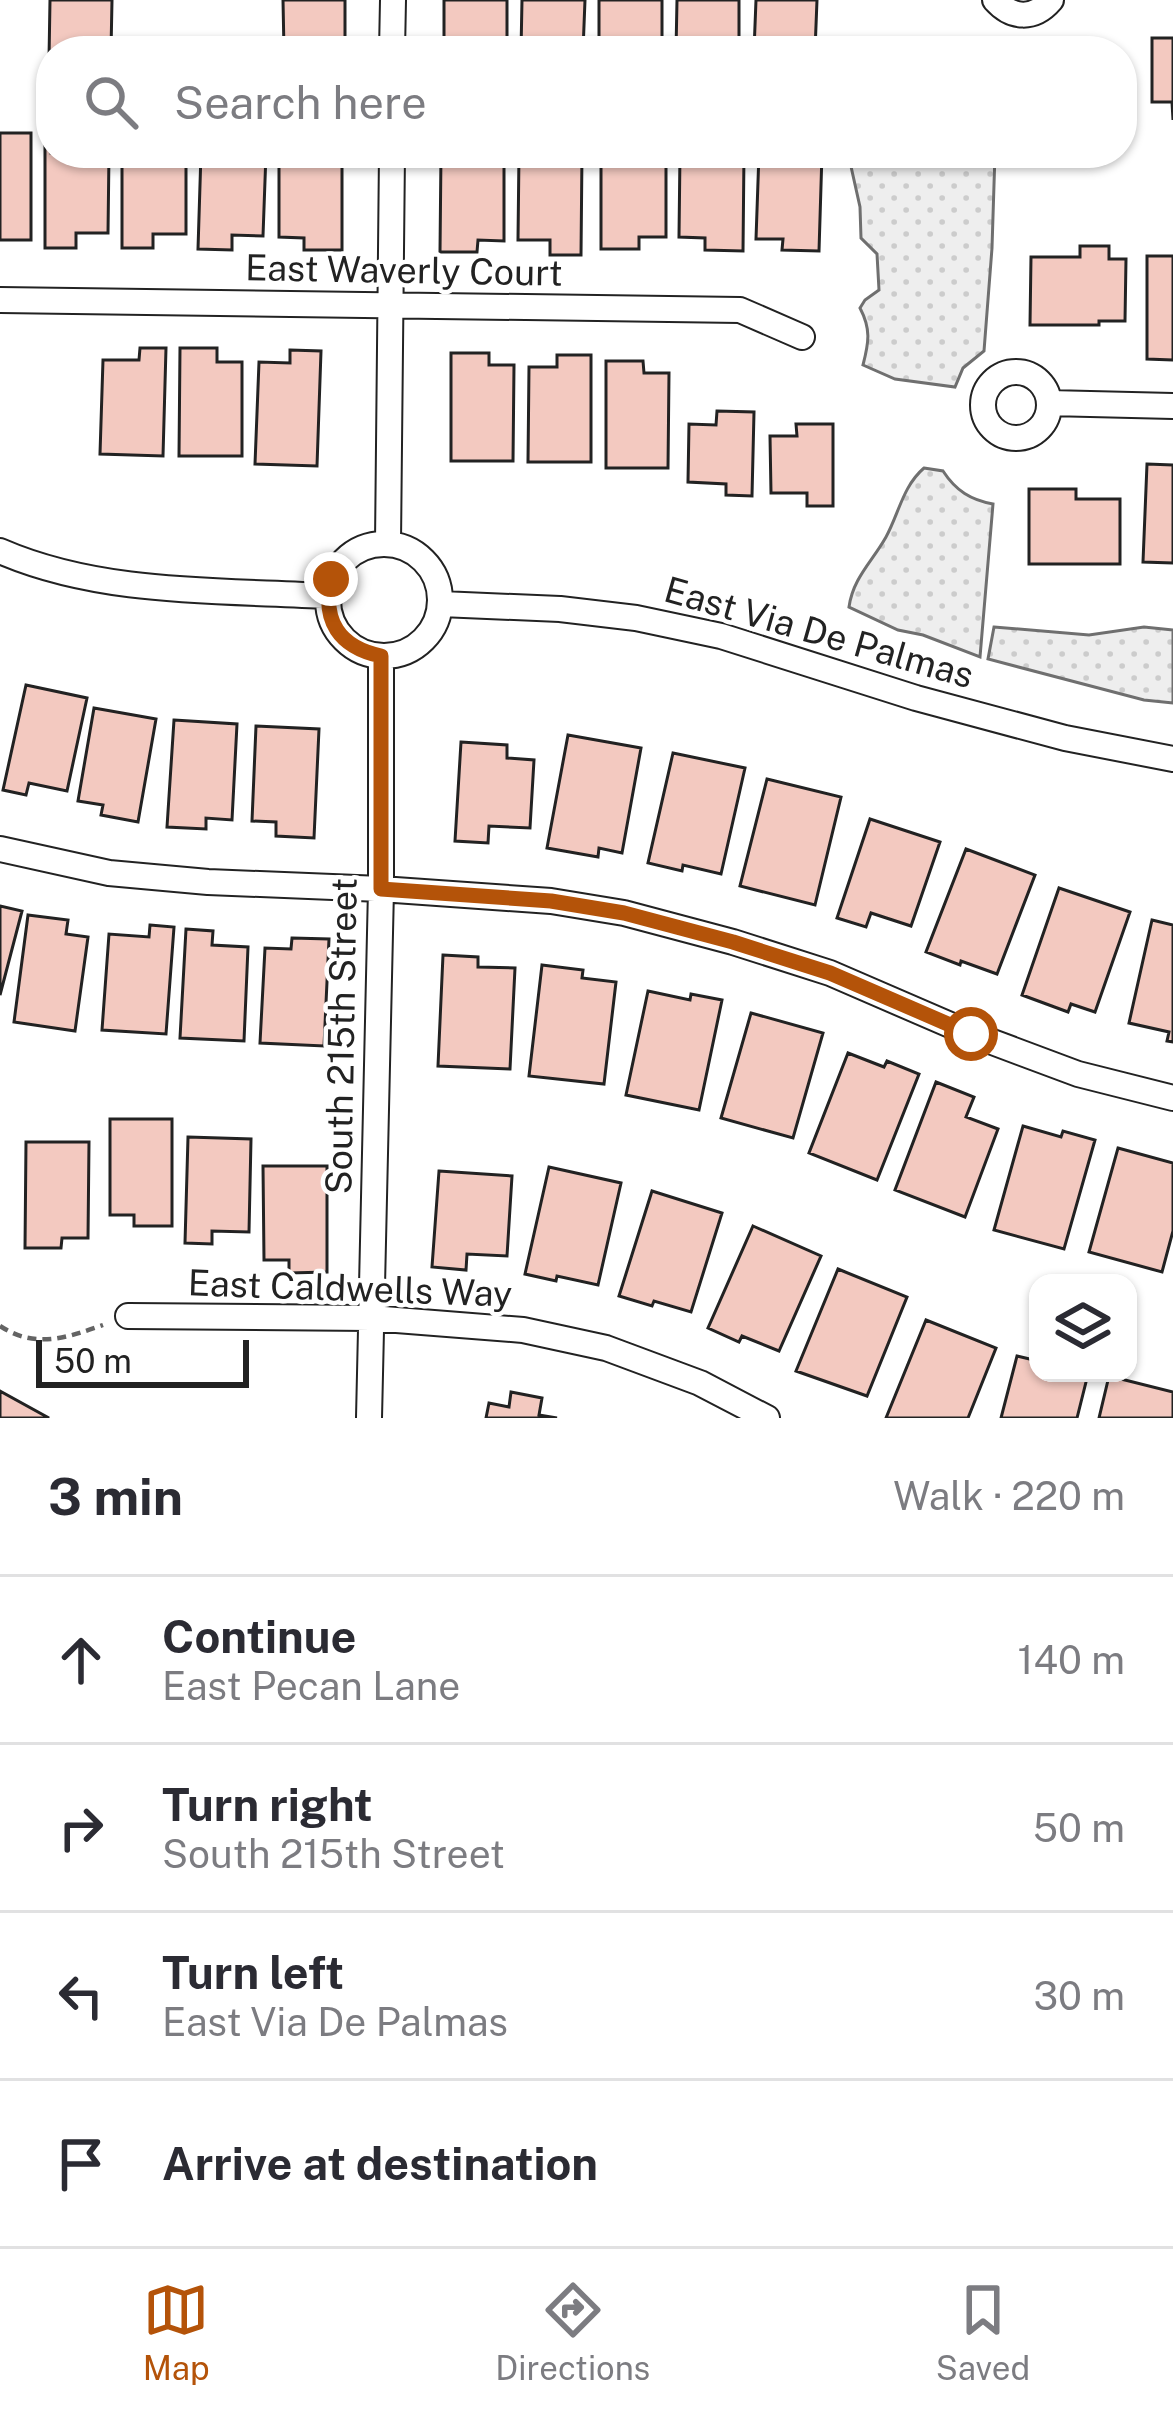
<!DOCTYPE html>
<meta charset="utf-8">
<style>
:root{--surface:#fff;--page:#f2f2f3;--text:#2b2b33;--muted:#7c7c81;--line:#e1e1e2;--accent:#b45309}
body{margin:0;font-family:"Public Sans",sans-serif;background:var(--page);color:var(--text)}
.controls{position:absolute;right:36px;bottom:36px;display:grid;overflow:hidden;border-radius:24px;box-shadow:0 3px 9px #0004}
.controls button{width:108px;height:108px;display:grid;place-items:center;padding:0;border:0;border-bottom:3px solid var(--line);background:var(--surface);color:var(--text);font:60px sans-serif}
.scale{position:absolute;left:36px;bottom:30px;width:213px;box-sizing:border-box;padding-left:12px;border:6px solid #222;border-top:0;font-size:33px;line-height:42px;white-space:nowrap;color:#222;-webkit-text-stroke:9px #fff;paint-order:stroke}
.stop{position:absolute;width:36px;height:36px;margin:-27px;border:9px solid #b45309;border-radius:50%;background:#fff}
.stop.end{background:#b45309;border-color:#fff;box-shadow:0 3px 12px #0008}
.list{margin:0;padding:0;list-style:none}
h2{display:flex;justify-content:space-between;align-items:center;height:156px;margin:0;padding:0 48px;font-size:51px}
h2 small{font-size:39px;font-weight:400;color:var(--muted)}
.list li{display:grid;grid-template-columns:78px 1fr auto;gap:36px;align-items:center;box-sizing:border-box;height:168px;padding:0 48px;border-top:3px solid var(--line)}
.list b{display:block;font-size:45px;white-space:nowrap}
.list p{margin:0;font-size:39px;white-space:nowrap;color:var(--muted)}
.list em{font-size:39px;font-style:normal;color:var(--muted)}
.icon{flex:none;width:66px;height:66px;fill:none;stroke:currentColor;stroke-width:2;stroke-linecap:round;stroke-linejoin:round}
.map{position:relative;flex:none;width:1173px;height:1418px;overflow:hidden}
.search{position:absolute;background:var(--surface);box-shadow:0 3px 9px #0004;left:36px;right:36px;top:36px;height:132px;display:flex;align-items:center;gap:30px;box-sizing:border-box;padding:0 42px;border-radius:48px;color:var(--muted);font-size:45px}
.sheet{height:828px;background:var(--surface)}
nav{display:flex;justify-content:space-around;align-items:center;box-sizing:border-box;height:168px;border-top:3px solid var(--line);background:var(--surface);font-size:33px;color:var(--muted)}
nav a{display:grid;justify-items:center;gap:6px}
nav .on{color:var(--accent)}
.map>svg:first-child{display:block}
</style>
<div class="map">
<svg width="1173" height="1418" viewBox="0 0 1173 1418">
<defs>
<pattern id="grass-dots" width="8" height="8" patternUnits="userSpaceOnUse" patternTransform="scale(3)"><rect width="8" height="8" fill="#eee"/><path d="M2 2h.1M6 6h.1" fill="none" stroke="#ccc" stroke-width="1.8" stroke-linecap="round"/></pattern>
</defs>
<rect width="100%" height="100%" fill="#fff"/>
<path fill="url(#grass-dots)" stroke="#6f6f6f" stroke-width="3" d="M848 153H995L992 248 984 351 963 368 955 387 895 379 863 365C869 342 871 329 860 308L865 300 879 290 877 254 861 238 860 207Z
M924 468 943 471C956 491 971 500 993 504L980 657 923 635 898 630 849 607C853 578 872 562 886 537 899 513 903 486 924 468Z
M994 627 1089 635 1144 627 1173 630V703L1144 700 988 659Z"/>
<path fill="#f3c9c0" stroke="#222" stroke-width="3" d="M50 0H112L111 51H51L49 59Z
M283 0H345V51H284Z
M444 0H507V51H444Z
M522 0H585L583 51H521Z
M599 0H662V51H599Z
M677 0H739V51H676Z
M756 0H817L815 51H754Z
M1152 38H1173V120L1172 102H1152Z
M1122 70H1130L1128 132H1122Z
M45 132H51V153H109L108 233H76V248H45Z
M0 133H31V240H0Z
M122 153H186V234H153V248H122Z
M201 153H266L263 236 232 235V250L198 249Z
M279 153H342V250H304V238L279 237Z
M441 153H504V241L478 240 477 252H440Z
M519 153H582L581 255H550V240H518Z
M601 153H666V237H639V249H601Z
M680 153H744L743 251 705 250V238L679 237Z
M759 153H822L819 251 782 250 783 239H756Z
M1080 246H1109V259H1126L1125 321H1099V325H1030L1031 257H1080Z
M1147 256H1173V360L1147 359Z
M140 348H166L163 456 100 454 103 360H139Z
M180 348H217V362H242V456H179Z
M290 350 321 351 317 466 255 464 259 362 290 363Z
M451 353H489V365H514L513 461H451Z
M557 355H591V462H528L529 367H557Z
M606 361H643L644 373H669L668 468H606Z
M717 411 754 412 752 496 726 495V484L688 482 689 424 716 425Z
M796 424H833V506H807V493H771L770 436H797Z
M1147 464 1173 465V563L1143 562Z
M1029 489H1076V499H1120V564H1029Z
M26 685 87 698 67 791 29 783 26 795 3 790Z
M94 708 156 719 138 822 101 815 103 805 78 801Z
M174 720 237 724 232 820 206 818V829L167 827Z
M256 726 319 729 314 838 276 836V822L252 821Z
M568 735 641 748 622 853 599 848 598 857 547 848Z
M461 742 507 745V758L534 760 530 828 489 826 488 843 455 841Z
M673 753 745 768 721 874 683 865 682 871 648 863Z
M767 779 841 797 815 905 740 886Z
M870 819 940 842 911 926 871 913 866 927 837 918Z
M966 849 1035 875 997 974 961 961 960 965 926 952Z
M1059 888 1130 912 1095 1012 1071 1004 1068 1012 1022 995Z
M0 906 22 911 0 995Z
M28 915 68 920 66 934 88 937 75 1031 14 1022Z
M1152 920 1173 925V1042L1167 1041 1169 1032 1129 1023Z
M150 925 174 927 166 1034 102 1030 109 934 149 937Z
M186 929 213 931 212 945 248 947 244 1041 180 1038Z
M292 938 329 939 324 1046 260 1043 265 948 291 949Z
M443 955 478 957V967L515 968 510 1069 438 1066Z
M542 965 583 970 582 978 616 982 604 1084 529 1076Z
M648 991 690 1000 691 994 722 1000 699 1110 626 1095Z
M751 1013 823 1033 793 1138 721 1118Z
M848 1053 884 1067 887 1061 919 1074 877 1180 809 1153Z
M936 1082 974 1097 966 1117 998 1129 965 1217 895 1190Z
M110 1119H172V1226H134V1215H110Z
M1023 1126 1061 1137 1063 1131 1095 1140 1064 1249 994 1230Z
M188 1137 251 1139 249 1232 212 1231V1244L185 1243Z
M26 1142H89L88 1238H62L61 1248H25Z
M1118 1148 1173 1163V1231L1162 1272 1089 1252Z
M263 1166H327V1272L289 1273V1260H264Z
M549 1167 621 1183 598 1285 557 1276 556 1281 525 1274Z
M439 1171 512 1176 507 1256 467 1254 466 1270 432 1267Z
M652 1191 722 1213 691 1312 654 1301 652 1306 619 1296Z
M753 1226 821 1256 779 1351 742 1336 739 1342 708 1328Z
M838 1269 907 1297 867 1396 796 1371Z
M926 1320 996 1348 968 1418H886Z
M1017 1356 1038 1361V1373L1088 1374 1077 1418H1001Z
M1109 1376 1173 1392V1418H1099Z
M0 1391 49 1418H0Z
M511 1392 542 1398 539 1415 557 1418H486L489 1403 509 1407Z"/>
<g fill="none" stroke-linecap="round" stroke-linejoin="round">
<g stroke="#222" stroke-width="28">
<path id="minor" d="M995 0C1012 19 1034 20 1051 0
M392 51 393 0
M0 300 740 310 802 337
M983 405a33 33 0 1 1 66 0a33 33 0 1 1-66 0Z
M1049 403 1173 406
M388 543 392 153
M328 600a56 56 0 1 1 112 0a56 56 0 1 1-112 0Z
M0 551C101 595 219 590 328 596
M441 604 560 609 636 618 721 636 916 698 1065 738 1173 759
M0 849 109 873 208 882 381 889 551 901 624 913 733 942 830 973 971 1034 1078 1074 1173 1098
M128 1316 371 1318 523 1330 606 1348 700 1383 767 1418
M369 1418 381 889V656"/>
</g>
<path stroke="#646464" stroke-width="4.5" stroke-dasharray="9 6" stroke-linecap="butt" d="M0 1326C35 1349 66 1338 103 1325"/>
<use href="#minor" stroke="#fff" stroke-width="24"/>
</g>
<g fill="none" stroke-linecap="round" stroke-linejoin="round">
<path stroke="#b45309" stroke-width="15" d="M331 579C322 621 339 647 381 656V889L551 901 624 913 733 942 830 973 971 1034"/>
</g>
<g text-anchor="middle" stroke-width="9" stroke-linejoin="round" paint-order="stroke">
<g font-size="36" fill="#222" stroke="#fff">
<text transform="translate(404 270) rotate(1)" y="13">East Waverly Court</text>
<text transform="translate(819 632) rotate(16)" y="13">East Via De Palmas</text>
<text transform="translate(341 1036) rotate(-89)" y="13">South 215th Street</text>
<text transform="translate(350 1288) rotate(2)" y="13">East Caldwells Way</text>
</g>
</g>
</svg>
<div class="controls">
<button><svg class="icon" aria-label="layers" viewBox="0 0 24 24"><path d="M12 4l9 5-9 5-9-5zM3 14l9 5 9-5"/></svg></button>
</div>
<div class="scale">50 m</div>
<div class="stop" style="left:971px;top:1034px"></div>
<div class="stop end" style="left:331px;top:579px"></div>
<div class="search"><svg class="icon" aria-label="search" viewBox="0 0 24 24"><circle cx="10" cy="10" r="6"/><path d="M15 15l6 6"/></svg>Search here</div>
</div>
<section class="sheet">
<h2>3 min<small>Walk · 220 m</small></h2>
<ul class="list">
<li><svg class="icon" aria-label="ahead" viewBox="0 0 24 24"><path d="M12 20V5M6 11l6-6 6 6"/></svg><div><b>Continue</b><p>East Pecan Lane</p></div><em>140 m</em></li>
<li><svg class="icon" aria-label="right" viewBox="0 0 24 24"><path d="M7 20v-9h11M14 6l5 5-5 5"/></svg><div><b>Turn right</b><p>South 215th Street</p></div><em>50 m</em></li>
<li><svg class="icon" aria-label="left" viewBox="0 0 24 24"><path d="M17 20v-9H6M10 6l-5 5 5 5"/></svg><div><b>Turn left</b><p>East Via De Palmas</p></div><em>30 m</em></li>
<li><svg class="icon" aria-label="arrive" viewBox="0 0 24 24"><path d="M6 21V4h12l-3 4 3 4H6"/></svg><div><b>Arrive at destination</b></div></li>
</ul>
</section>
<nav>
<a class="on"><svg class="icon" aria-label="map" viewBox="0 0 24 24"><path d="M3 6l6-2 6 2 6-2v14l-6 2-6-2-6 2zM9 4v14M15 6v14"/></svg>Map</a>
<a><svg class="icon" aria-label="directions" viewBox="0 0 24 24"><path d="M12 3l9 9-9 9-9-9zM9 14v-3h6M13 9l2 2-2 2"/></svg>Directions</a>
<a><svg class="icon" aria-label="saved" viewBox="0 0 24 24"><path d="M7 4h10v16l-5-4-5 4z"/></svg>Saved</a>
</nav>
